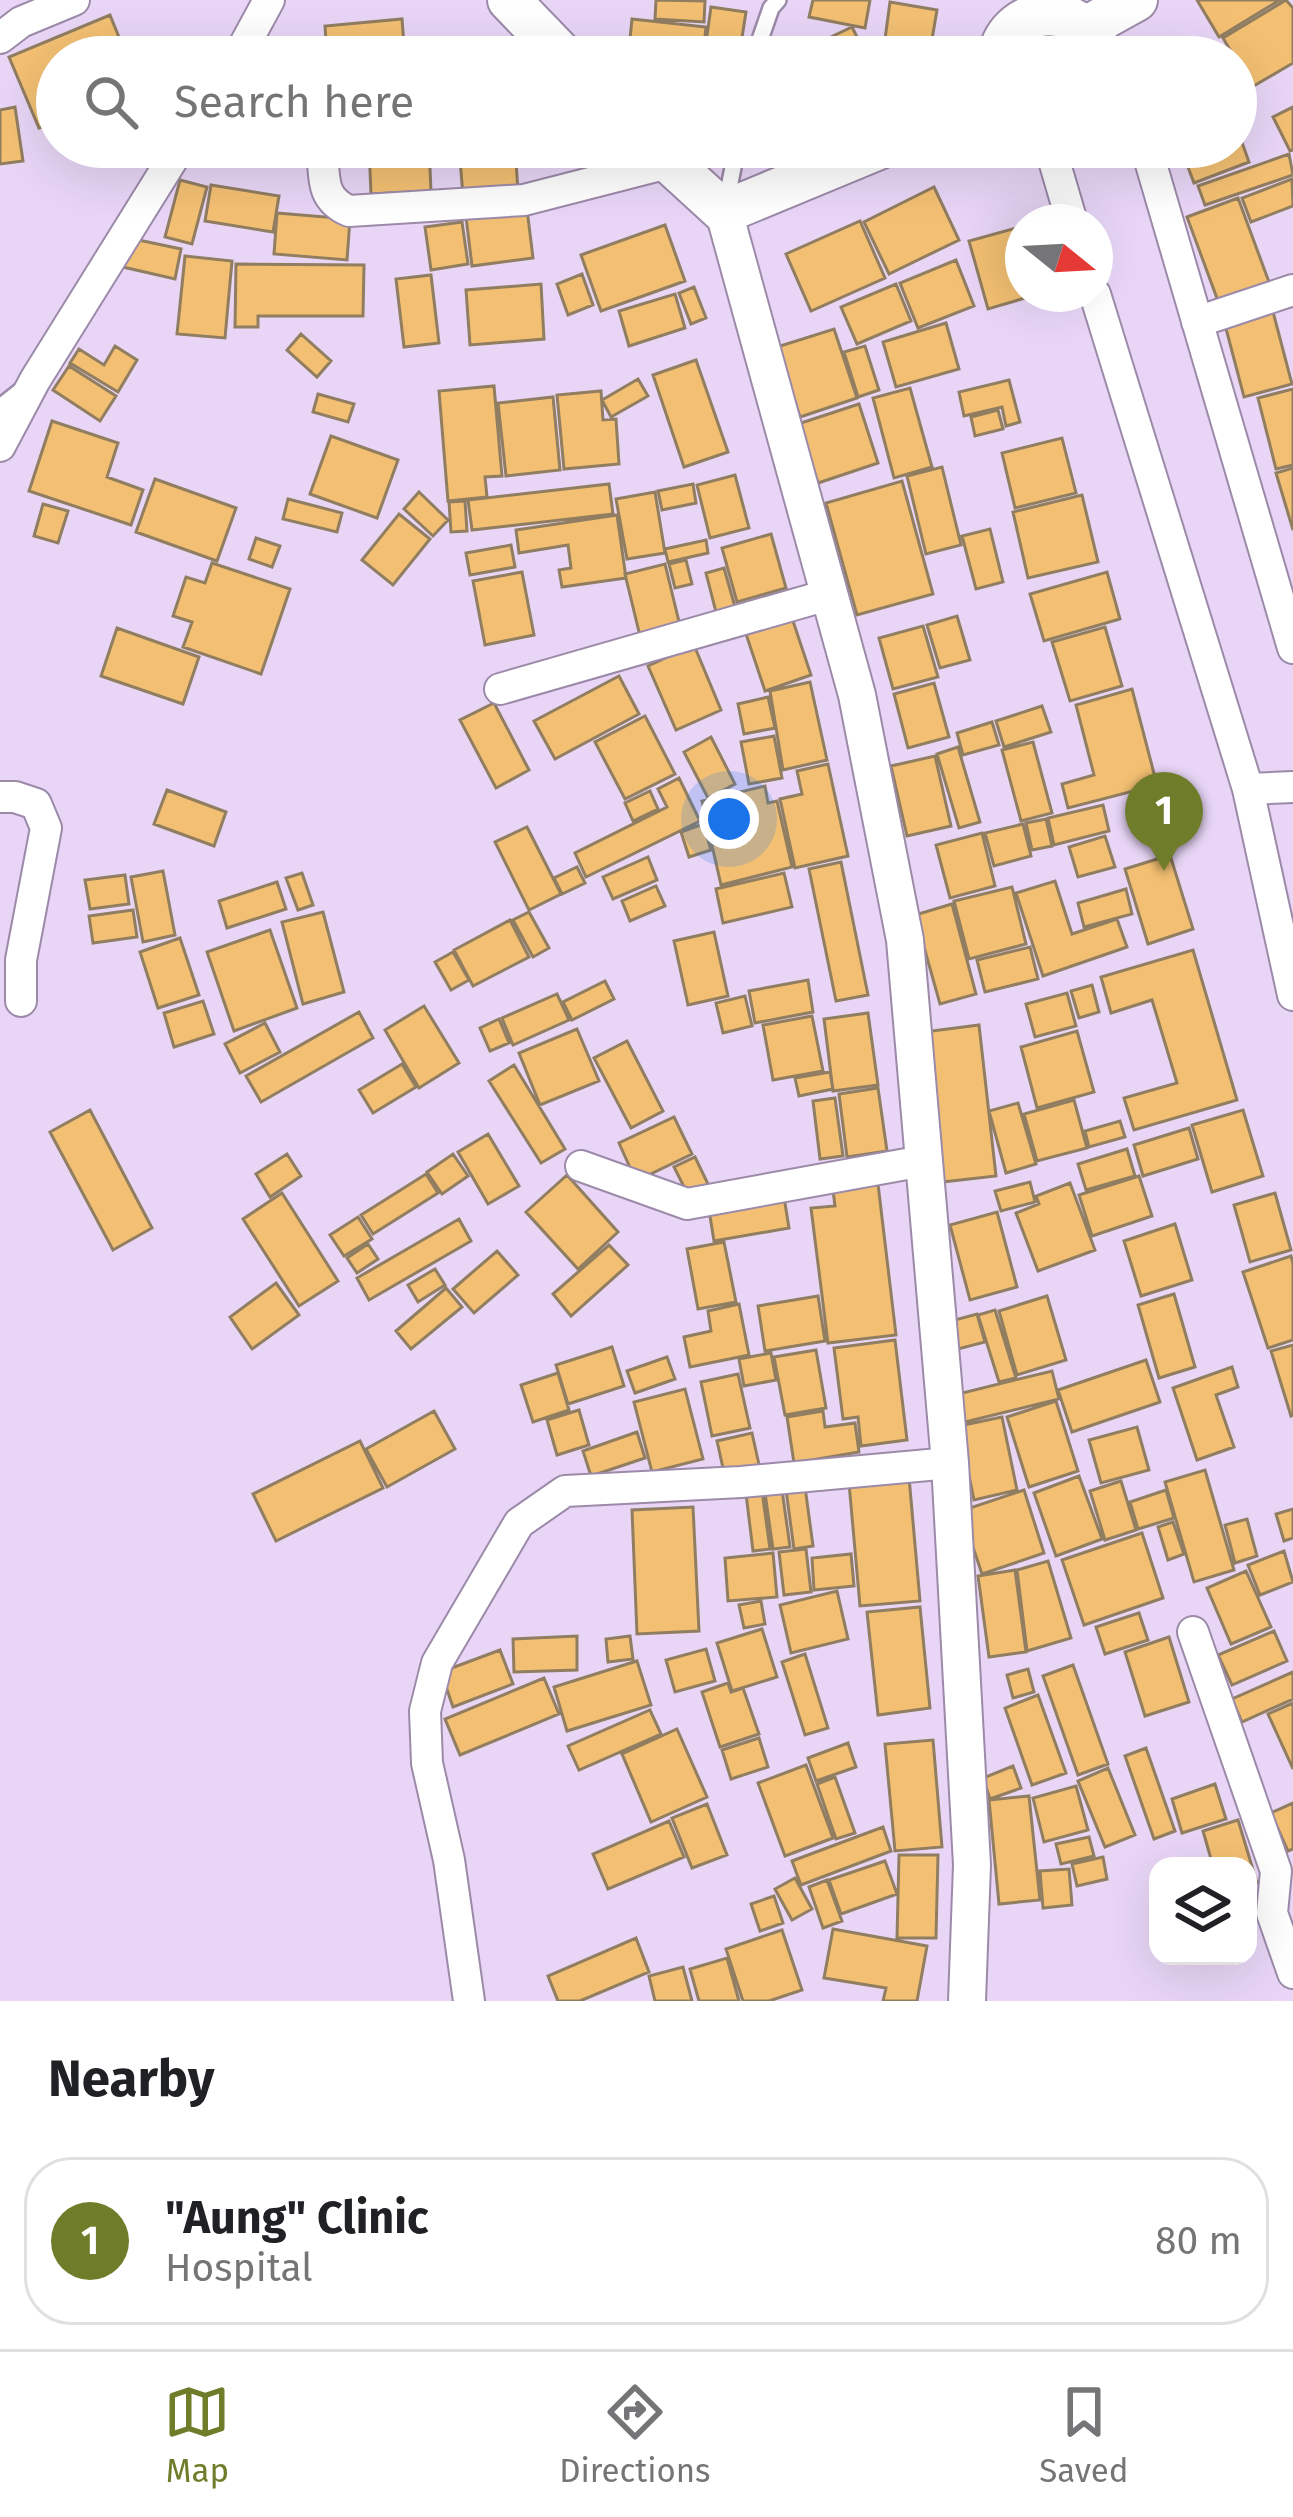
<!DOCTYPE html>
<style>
:root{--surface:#fff;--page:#f2f2f2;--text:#202124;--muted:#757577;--line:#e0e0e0;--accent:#6f7d2a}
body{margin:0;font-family:"Fira Sans",sans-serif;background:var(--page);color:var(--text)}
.controls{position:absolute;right:36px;bottom:36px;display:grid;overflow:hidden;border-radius:24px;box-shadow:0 12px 48px #0002}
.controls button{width:108px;height:108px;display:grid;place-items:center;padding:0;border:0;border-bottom:3px solid var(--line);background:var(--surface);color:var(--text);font:60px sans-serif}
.compass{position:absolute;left:1005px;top:204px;width:108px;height:108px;border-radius:50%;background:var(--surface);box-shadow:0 12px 48px #0002;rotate:108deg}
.you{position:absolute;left:729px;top:819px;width:42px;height:42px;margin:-30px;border:9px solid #fff;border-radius:50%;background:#1a73e8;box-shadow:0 0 0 18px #1a73e833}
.badge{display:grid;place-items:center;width:78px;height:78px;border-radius:50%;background:var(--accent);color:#fff;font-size:39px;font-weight:700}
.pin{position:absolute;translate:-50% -99px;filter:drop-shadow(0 3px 6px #0008)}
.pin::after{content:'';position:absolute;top:63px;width:42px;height:36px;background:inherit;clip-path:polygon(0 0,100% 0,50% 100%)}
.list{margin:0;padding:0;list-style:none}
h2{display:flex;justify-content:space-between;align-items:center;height:156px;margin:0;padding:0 48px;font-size:51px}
h2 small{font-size:39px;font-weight:400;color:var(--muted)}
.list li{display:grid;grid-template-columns:78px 1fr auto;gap:36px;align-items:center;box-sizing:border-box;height:168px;margin:0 24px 24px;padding:0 24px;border:3px solid var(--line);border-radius:48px}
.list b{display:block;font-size:45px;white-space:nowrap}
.list p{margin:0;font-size:39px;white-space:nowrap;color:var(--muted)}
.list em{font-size:39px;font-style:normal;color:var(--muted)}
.icon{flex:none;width:66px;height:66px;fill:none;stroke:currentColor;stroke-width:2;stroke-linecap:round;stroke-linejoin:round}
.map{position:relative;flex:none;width:1293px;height:2001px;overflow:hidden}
.search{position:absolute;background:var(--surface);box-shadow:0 12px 48px #0002;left:36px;right:36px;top:36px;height:132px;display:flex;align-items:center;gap:30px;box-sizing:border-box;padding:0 42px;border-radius:66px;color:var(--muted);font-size:45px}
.sheet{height:348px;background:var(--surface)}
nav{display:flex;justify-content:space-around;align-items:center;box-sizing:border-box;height:168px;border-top:3px solid var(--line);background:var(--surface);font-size:33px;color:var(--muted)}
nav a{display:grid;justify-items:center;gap:6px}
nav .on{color:var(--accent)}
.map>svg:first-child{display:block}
</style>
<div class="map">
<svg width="1293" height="2001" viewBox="0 0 1293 2001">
<rect width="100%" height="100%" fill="#e9d6f7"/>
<path fill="#f3c073" stroke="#917d60" stroke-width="3" d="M656 0 705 1 704 22 655 19Z
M813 0H870L865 28 809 17Z
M1197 0H1280L1219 37Z
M1286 0 1293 8V63L1252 87 1223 38Z
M890 2 937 10 929 57H847L885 39Z
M711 7 746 12 739 57H704Z
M110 15 127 57H57V121L39 128 9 57Z
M402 19 405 57H327L325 26Z
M632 19 706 27 703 56 629 49Z
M852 27 862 47 841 57H789Z
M15 107 23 161 0 164V110Z
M1293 107V150L1290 151 1273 117Z
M1239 134 1249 162 1194 183 1183 154 1202 147H1236V135Z
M369 147H429L431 191 371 194Z
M459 147H515L518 191 463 196Z
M1289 154 1293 175 1205 205 1198 186Z
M1292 179 1293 206 1251 222 1242 198Z
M180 180 207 187 192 244 165 237Z
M211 185 279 196 273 232 205 221Z
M934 187 959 240 889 274 864 222Z
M1238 198 1269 282 1218 301 1187 217Z
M527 209 533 258 472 266 466 217Z
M277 213 350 219 347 260 274 254Z
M860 221 885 278 811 311 786 254Z
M462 222 468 264 431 270 425 227Z
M665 225 685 281 601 311 581 255Z
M1016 228 1023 254V294L1035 295 988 309 969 241Z
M129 238 181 249 175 279 123 267Z
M185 256 232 261 225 338 177 334Z
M956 260 974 306 918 328 900 283Z
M236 264 364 265 363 316H258V327H235Z
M582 274 593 305 568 315 557 284Z
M431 275 439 343 404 347 396 279Z
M541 284 544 339 470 345 466 290Z
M896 284 911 321 857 344 841 307Z
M694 287 706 318 691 324 679 293Z
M675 294 685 328 629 346 619 311Z
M1272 308 1292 384 1244 397 1224 321Z
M946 323 959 369 896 387 883 342Z
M834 329 857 398 800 417 777 347Z
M301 334 331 361 317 377 287 350Z
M115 346 137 360 118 392 70 363 79 349 104 365Z
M865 346 879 390 858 397 844 352Z
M696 360 728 452 684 467 653 375Z
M69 366 116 396 100 421 53 390Z
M638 379 648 396 611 417 602 400Z
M1009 380 1020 422 1006 426 1002 407 964 416 959 392Z
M494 386 502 476 485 477 487 497 448 501 439 391Z
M910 388 932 467 894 478 873 398Z
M1293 389V465L1276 469 1258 398Z
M601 391 603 420 616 419 619 464 564 469 557 395Z
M318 394 354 404 348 422 313 412Z
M553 397 560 470 506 476 498 403Z
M859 404 878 463 818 483 798 424Z
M998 410 1003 429 975 436 971 417Z
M52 421 118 443 107 477 143 490 131 525 29 491Z
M331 436 398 460 377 518 310 494Z
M1062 438 1076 493 1015 508 1002 453Z
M942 467 961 545 926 554 907 476Z
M1293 468V530L1276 473Z
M735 475 749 528 710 538 697 485Z
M155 479 236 508 217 561 136 532Z
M902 481 933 594 857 615 826 503Z
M609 484 613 514 472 530 468 500Z
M693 484 696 503 662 510 658 491Z
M419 492 448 520 433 536 404 509Z
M655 492 665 553 627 559 616 499Z
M1082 495 1098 562 1028 578 1013 512Z
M288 499 342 513 337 532 283 519Z
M465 501 467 531 451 532 449 502Z
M43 504 68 511 58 543 34 536Z
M399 514 430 539 393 585 362 560Z
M617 515 626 578 562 587 559 570 571 568 568 545 519 553 516 530Z
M990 529 1003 582 976 589 962 536Z
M771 534 786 588 737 602 722 548Z
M256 538 280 546 272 567 249 559Z
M706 540 708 553 668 562 665 549Z
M511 545 515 567 470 575 466 553Z
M686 560 692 584 675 588 669 564Z
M212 563 290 589 261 674 183 647 192 622 173 616 186 577 205 583Z
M665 564 680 626 640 636 625 574Z
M724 568 735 607 716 612 706 573Z
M522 572 534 635 485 645 473 581Z
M1107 572 1120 619 1044 641 1030 594Z
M957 616 970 660 940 668 927 625Z
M792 618 811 675 765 691 746 634Z
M923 626 938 677 893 689 879 638Z
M1105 627 1122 686 1070 701 1052 642Z
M117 628 199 657 183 704 101 676Z
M694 645 721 710 676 730 648 666Z
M619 676 639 714 555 759 534 721Z
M810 682 827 760 783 770 770 691Z
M934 683 949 737 908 748 894 694Z
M1132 689 1157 785 1068 808 1062 784 1094 775 1076 705Z
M768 697 775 728 744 734 738 704Z
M494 703 529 770 496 788 460 720Z
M1042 706 1051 732 1004 747 996 721Z
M645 716 675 774 625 799 595 742Z
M992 722 999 745 963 755 957 733Z
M774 736 782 778 749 784 741 742Z
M711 737 735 784 708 798 684 752Z
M1033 742 1052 813 1021 821 1002 750Z
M958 747 980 822 959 828 937 754Z
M935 756 951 826 907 836 891 766Z
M828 764 848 856 795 868 780 799 802 794 797 771Z
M679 778 700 821 586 877 575 853 667 807 658 789Z
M765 786 768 803 777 801 792 867 721 885 702 801Z
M167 790 226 812 214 846 154 824Z
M650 791 658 809 633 821 625 803Z
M1103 805 1109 831 1054 845 1048 818Z
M1046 819 1052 846 1032 850 1026 823Z
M703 824 711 850 689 857 681 832Z
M1023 824 1031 856 994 866 985 833Z
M527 827 561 894 529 910 495 842Z
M982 833 995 886 950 898 936 845Z
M1105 836 1115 867 1078 877 1069 847Z
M1170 855 1193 929 1148 944 1125 869Z
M648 857 657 880 613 899 603 877Z
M841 862 868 995 836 1001 809 869Z
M577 867 585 883 562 894 554 878Z
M163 871 175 935 143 942 131 877Z
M302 873 313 905 298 910 286 878Z
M784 873 792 907 723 923 716 889Z
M125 875 129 904 90 909 85 880Z
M1055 881 1072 934 1117 919 1127 947 1043 976 1016 893Z
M277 882 286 909 227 928 219 901Z
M656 886 665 906 630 921 622 901Z
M1012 887 1026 944 969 959 954 901Z
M1126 889 1132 914 1084 927 1078 903Z
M952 904 976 994 940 1004 915 915Z
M133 910 137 937 93 943 89 916Z
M323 912 344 992 303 1004 282 922Z
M529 912 549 948 533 957 513 920Z
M510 920 529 957 473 986 454 950Z
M270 930 297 1008 234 1031 207 952Z
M714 932 728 996 688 1005 674 941Z
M180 938 199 995 158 1008 140 952Z
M1030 947 1038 979 985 992 977 960Z
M1193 950 1237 1100 1134 1130 1124 1098 1177 1083 1152 1000 1111 1013 1101 977Z
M453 952 469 980 451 990 435 962Z
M808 980 813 1012 755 1023 749 991Z
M605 981 614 999 572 1020 563 1002Z
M1092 985 1099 1012 1079 1018 1071 991Z
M1067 993 1076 1026 1035 1037 1026 1004Z
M557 994 569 1020 513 1045 502 1018Z
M745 996 752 1026 723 1033 716 1003Z
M203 1001 214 1034 174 1047 164 1013Z
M424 1006 459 1063 419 1088 385 1030Z
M359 1012 373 1038 261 1102 246 1076Z
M868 1013 878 1085 833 1091 824 1019Z
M812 1016 823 1071 773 1080 763 1025Z
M499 1019 509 1043 490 1051 480 1028Z
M265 1023 280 1052 240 1073 225 1044Z
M979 1025 996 1176 942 1182 924 1032Z
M577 1029 599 1081 540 1105 519 1053Z
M1077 1031 1094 1092 1037 1108 1021 1047Z
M627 1041 663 1111 631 1128 594 1058Z
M402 1064 416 1087 373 1113 359 1090Z
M514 1065 565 1149 541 1163 489 1081Z
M830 1072 833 1089 799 1096 795 1078Z
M878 1088 887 1151 847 1157 839 1094Z
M835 1098 843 1156 820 1159 813 1101Z
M1074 1100 1087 1148 1037 1161 1024 1114Z
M1018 1103 1036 1164 1006 1173 989 1111Z
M90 1110 152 1228 113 1250 50 1132Z
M1243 1110 1263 1176 1212 1192 1192 1125Z
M674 1117 692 1154 636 1181 619 1143Z
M1120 1121 1125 1137 1089 1147 1085 1131Z
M1189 1128 1198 1159 1143 1176 1134 1145Z
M488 1134 519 1186 488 1204 458 1152Z
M1127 1149 1135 1176 1086 1190 1078 1164Z
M287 1154 301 1176 270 1197 256 1174Z
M453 1154 468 1176 442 1194 427 1172Z
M695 1157 708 1184 688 1195 674 1167Z
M426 1174 438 1193 373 1234 361 1215Z
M567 1175 618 1232 578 1269 526 1212Z
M1139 1176 1152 1216 1092 1236 1079 1195Z
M1030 1182 1035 1202 1001 1211 995 1191Z
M1070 1183 1095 1250 1038 1271 1016 1213 1039 1204 1036 1196Z
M878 1184 896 1335 828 1343 811 1208 835 1206 833 1190Z
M282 1193 338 1281 299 1306 243 1219Z
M1275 1193 1291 1250 1250 1262 1234 1205Z
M784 1197 789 1228 714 1241 709 1210Z
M997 1212 1017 1287 970 1300 950 1225Z
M358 1217 372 1239 344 1256 330 1235Z
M459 1219 471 1241 369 1300 357 1278Z
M1175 1224 1192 1280 1141 1296 1124 1241Z
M724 1242 736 1302 698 1309 687 1249Z
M368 1244 378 1259 357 1273 347 1258Z
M609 1245 628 1265 571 1316 553 1294Z
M497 1251 518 1275 474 1313 453 1289Z
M1291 1256 1293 1264V1340L1268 1348 1243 1272Z
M435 1269 445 1285 418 1302 408 1285Z
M276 1283 299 1315 252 1349 230 1317Z
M446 1288 462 1307 411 1349 396 1331Z
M1174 1294 1195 1367 1159 1378 1138 1305Z
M818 1296 825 1341 765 1351 758 1306Z
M1047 1296 1066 1360 1017 1375 999 1311Z
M739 1304 749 1355 690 1367 684 1337 711 1331 708 1311Z
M995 1310 1016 1378 999 1382 978 1315Z
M977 1314 985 1342 958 1349 951 1321Z
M895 1340 907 1440 861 1446 858 1417 843 1419 834 1348Z
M1293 1345V1415L1291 1416 1271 1351Z
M612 1347 624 1386 568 1404 556 1365Z
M816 1350 826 1408 785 1415 774 1357Z
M771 1353 776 1380 744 1386 739 1359Z
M667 1357 675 1379 635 1393 627 1371Z
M1146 1360 1160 1402 1072 1432 1058 1390Z
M1232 1367 1238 1387 1216 1395 1234 1447 1197 1460 1173 1388Z
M1052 1371 1059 1399 965 1422 958 1394Z
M558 1373 569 1410 533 1422 521 1385Z
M738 1374 750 1428 712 1436 701 1382Z
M685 1389 703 1459 652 1472 634 1402Z
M1056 1401 1078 1471 1029 1487 1007 1417Z
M579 1410 589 1445 557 1455 547 1420Z
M434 1411 455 1449 387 1487 366 1449Z
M823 1411 825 1427 855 1423 859 1452 794 1463 787 1417Z
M1002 1417 1017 1490 974 1500 959 1426Z
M1137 1427 1149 1470 1101 1483 1089 1440Z
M637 1432 645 1458 591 1476 583 1451Z
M752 1433 760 1469 725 1477 717 1441Z
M360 1441 383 1488 276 1541 253 1494Z
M1205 1470 1234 1570 1194 1582 1165 1482Z
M1079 1476 1102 1539 1056 1556 1034 1493Z
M909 1477 920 1601 860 1606 849 1483Z
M1121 1481 1136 1530 1105 1540 1090 1491Z
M805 1487 813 1546 794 1549 786 1490Z
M782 1490 790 1547 773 1549 765 1493Z
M1024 1490 1044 1553 982 1574 961 1511Z
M1166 1490 1174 1518 1138 1529 1130 1502Z
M762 1491 770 1549 753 1551 746 1494Z
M693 1507 699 1631 637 1634 632 1510Z
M1293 1509V1538L1284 1541 1276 1514Z
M1247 1519 1257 1556 1235 1563 1225 1525Z
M1173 1522 1184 1554 1168 1560 1158 1527Z
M1142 1533 1163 1598 1084 1625 1062 1560Z
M806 1549 811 1592 784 1595 779 1552Z
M1284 1551 1293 1582 1260 1595 1248 1565Z
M773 1553 777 1597 728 1601 725 1558Z
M851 1554 854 1586 814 1590 812 1558Z
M1048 1561 1071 1638 1027 1651 1017 1570Z
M1015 1570 1026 1652 989 1657 978 1576Z
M1246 1571 1271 1627 1231 1644 1207 1588Z
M837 1591 848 1639 791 1653 780 1605Z
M761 1601 765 1624 744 1628 739 1605Z
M920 1607 930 1708 878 1715 867 1612Z
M1139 1613 1148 1640 1105 1654 1096 1627Z
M762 1629 777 1677 732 1691 717 1643Z
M1274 1631 1287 1661 1232 1685 1218 1655Z
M577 1636V1670L514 1672 513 1639Z
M630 1636 633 1659 608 1662 606 1639Z
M1169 1637 1189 1702 1145 1716 1125 1652Z
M706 1649 715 1681 675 1692 666 1660Z
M500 1650 513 1684 453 1707 441 1672Z
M805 1654 828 1728 805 1735 782 1662Z
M637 1661 651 1705 567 1731 554 1687Z
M1073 1665 1108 1764 1078 1775 1043 1676Z
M1028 1669 1034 1692 1013 1698 1007 1675Z
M1293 1672V1699L1242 1722 1232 1699Z
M544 1678 559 1714 460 1755 445 1719Z
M728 1683 731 1692 743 1688 759 1734 720 1747 702 1692Z
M1038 1695 1066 1773 1032 1785 1005 1708Z
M1293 1703V1769L1268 1714Z
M650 1710 661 1734 579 1770 568 1746Z
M677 1729 707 1797 651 1822 622 1754Z
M759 1738 768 1767 731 1779 722 1750Z
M933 1740 942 1847 895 1851 885 1744Z
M848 1743 856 1767 816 1781 808 1758Z
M1146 1748 1175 1831 1154 1839 1125 1756Z
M806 1765 833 1838 785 1856 758 1783Z
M1013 1766 1021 1788 990 1799 983 1778Z
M1108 1768 1135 1835 1105 1847 1078 1781Z
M835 1777 855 1833 836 1839 817 1784Z
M1215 1784 1226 1819 1182 1833 1172 1799Z
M1076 1786 1088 1830 1044 1842 1033 1798Z
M1029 1796 1040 1900 999 1904 989 1800Z
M1293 1803V1849L1288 1851 1271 1813Z
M707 1804 727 1855 692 1868 672 1818Z
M1238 1820 1257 1883 1248 1886V1866H1213L1203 1831Z
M669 1821 684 1857 608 1889 593 1854Z
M883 1827 891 1851 801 1885 792 1861Z
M1089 1837 1094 1856 1061 1864 1056 1844Z
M899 1855H938L936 1938H897Z
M1103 1857 1107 1879 1077 1886 1072 1864Z
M885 1861 897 1894 841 1914 829 1880Z
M1069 1869 1072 1905 1043 1908 1040 1871Z
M795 1878 812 1909 792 1920 775 1889Z
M827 1880 842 1921 823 1928 809 1887Z
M774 1896 783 1923 760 1931 751 1904Z
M833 1929 927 1946 917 2001H883L886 1988 824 1978Z
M782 1930 802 1990 769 2001H743L726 1949Z
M636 1938 649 1972 580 2001H558L548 1976Z
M727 1958 739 2001H699L690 1969Z
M683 1967 692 2001H655L649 1976Z"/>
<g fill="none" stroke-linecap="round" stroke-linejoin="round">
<g stroke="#9c8aa9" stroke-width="20">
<path id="service" d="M754 57 771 8 778 0
M726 203 737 147
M0 407 23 389"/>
</g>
<g stroke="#9c8aa9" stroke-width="34">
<path id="minor" d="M0 38 21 22 74 0
M238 57 269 0
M322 147C325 175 319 198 349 211L524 200 668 163
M1050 147 1072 222
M1146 147 1293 648
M1095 294 1248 789 1293 995
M1197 322 1293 290
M0 446 35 380 180 147
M500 689 831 594
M1248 789 1293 787
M0 797H15L36 804 46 828 21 960V1001
M581 1166 687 1204 923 1161
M1193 1632 1276 1871 1272 1913 1293 1973
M469 2001 449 1860 427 1763 425 1711 437 1663 519 1523 565 1491 741 1482 950 1463"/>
</g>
<g stroke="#9c8aa9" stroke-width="40">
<path id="tertiary" d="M724 212 857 695 905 940 950 1463 972 1865 967 2001"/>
</g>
<g stroke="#9c8aa9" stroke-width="46">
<path id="secondary" d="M509 0 564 57
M1091 25 1136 0
M999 57C1009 0 1088 0 1101 57
M653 147 724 212 881 147"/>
</g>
<use href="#service" stroke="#fff" stroke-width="15"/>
<use href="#minor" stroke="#fff" stroke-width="30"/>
<use href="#tertiary" stroke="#fff" stroke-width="36"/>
<use href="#secondary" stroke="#fff" stroke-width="42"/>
</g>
</svg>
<div class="controls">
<button><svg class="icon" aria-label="layers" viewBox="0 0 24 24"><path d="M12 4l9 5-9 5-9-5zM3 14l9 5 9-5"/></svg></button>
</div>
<svg class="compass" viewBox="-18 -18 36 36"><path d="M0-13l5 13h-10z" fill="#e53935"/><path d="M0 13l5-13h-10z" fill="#757577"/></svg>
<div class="you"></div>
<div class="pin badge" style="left:1164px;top:871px">1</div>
<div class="search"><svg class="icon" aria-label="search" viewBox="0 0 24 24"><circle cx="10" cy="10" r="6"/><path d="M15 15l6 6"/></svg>Search here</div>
</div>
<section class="sheet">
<h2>Nearby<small></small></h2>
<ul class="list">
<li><span class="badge">1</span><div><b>&quot;Aung&quot; Clinic</b><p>Hospital</p></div><em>80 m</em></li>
</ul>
</section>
<nav>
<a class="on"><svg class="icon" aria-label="map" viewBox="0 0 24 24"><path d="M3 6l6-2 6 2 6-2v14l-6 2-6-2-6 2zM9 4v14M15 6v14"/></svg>Map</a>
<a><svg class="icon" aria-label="directions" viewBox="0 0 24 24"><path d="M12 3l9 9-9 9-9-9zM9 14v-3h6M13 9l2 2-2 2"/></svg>Directions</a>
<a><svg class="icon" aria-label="saved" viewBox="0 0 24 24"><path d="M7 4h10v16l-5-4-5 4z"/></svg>Saved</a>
</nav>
